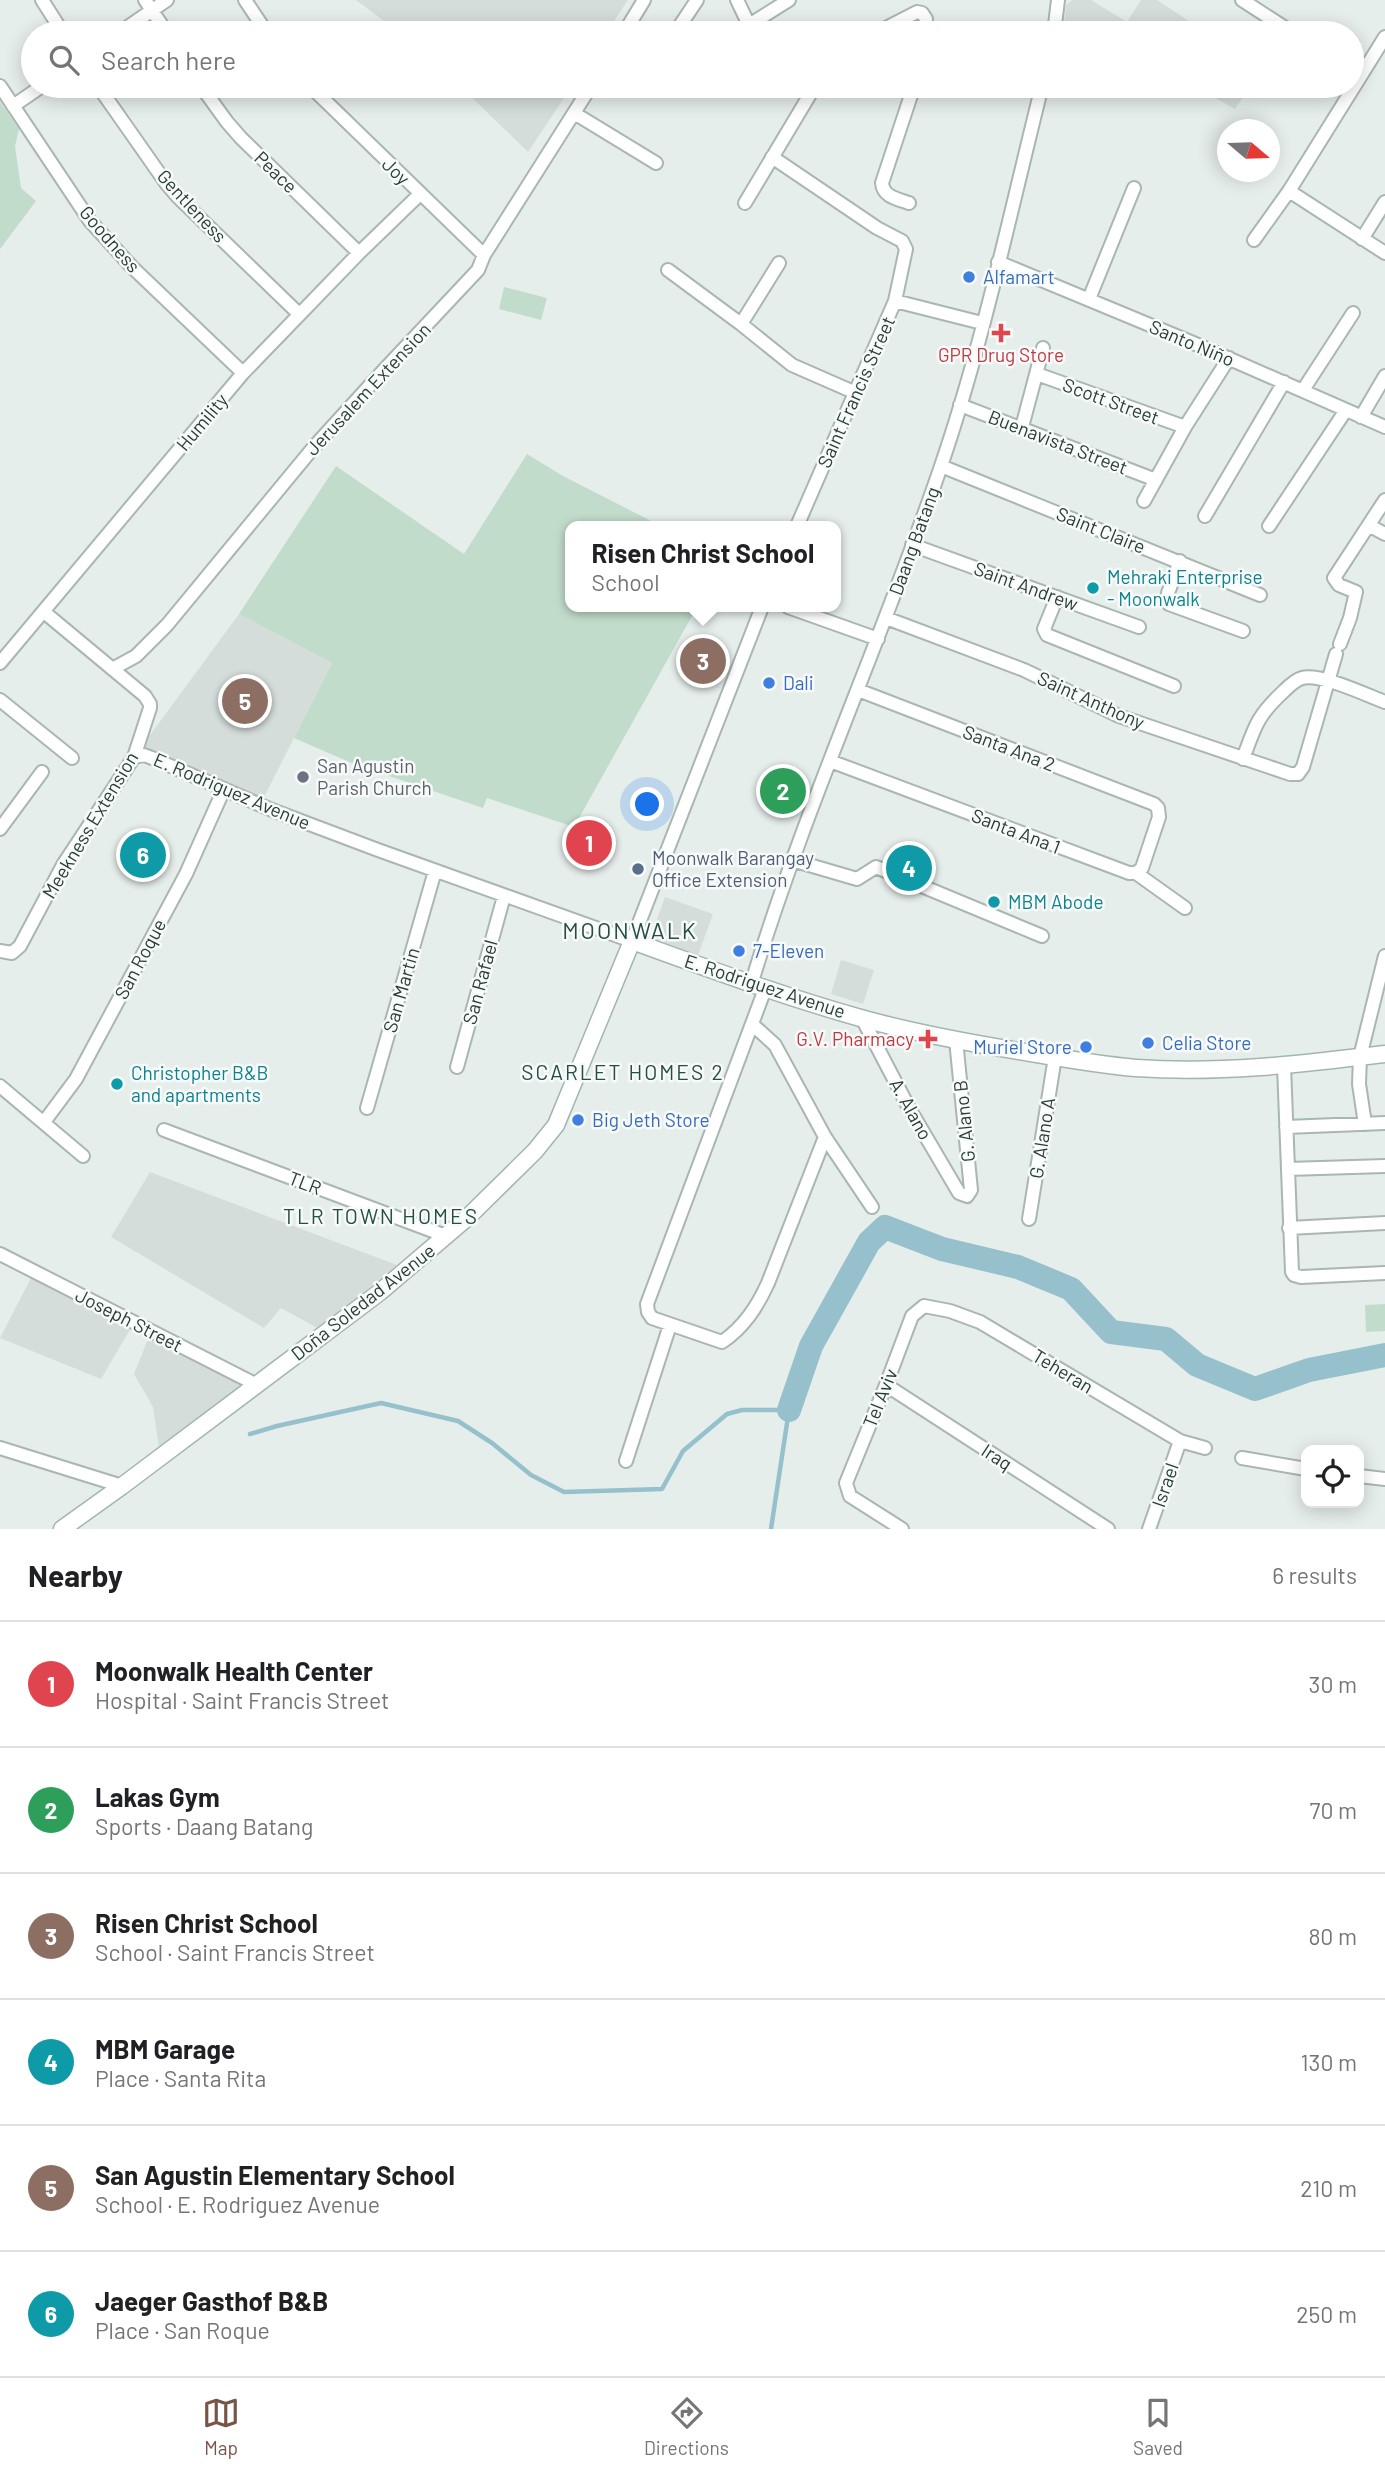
<!DOCTYPE html>
<meta charset="utf-8">
<style>
:root{--surface:#fff;--page:#f2f2f2;--text:#202124;--muted:#757577;--line:#e0e0e0;--accent:#785446}
body{margin:0;font-family:Barlow,sans-serif;background:var(--page);color:var(--text)}
.controls{position:absolute;right:21px;bottom:21px;display:grid;overflow:hidden;border-radius:14px;box-shadow:0 4px 18px #0003}
.controls button{width:63px;height:63px;display:grid;place-items:center;padding:0;border:0;border-bottom:2px solid var(--line);background:var(--surface);color:var(--text);font:35px sans-serif}
.compass{position:absolute;left:1217px;top:119px;width:63px;height:63px;border-radius:50%;background:var(--surface);box-shadow:0 4px 18px #0003;rotate:109deg}
.you{position:absolute;left:648px;top:805px;width:24px;height:24px;margin:-18px;border:5px solid #fff;border-radius:50%;background:#1a73e8;box-shadow:0 0 0 10px #1a73e833}
.badge{display:grid;place-items:center;width:46px;height:46px;border-radius:50%;background:var(--accent);color:#fff;font-size:23px;font-weight:700}
.pin{position:absolute;translate:-50% -50%;border:4px solid #fff;box-shadow:0 2px 7px #0006}
.popup{position:absolute;left:565px;top:521px;width:276px;height:91px;box-sizing:border-box;display:grid;place-content:center;border-radius:14px;background:var(--surface);filter:drop-shadow(0 2px 5px #0005);font-size:23px;white-space:nowrap;color:var(--muted)}
.popup b{font-size:26px;color:var(--text)}
.popup::after{content:'';position:absolute;left:50%;top:100%;margin-left:-14px;border:14px solid transparent;border-top-color:var(--surface)}
.list{margin:0;padding:0;list-style:none}
h2{display:flex;justify-content:space-between;align-items:center;height:91px;margin:0;padding:0 28px;font-size:30px}
h2 small{font-size:23px;font-weight:400;color:var(--muted)}
.list li{display:grid;grid-template-columns:46px 1fr auto;gap:21px;align-items:center;box-sizing:border-box;height:126px;padding:0 28px;border-top:2px solid var(--line)}
.list b{display:block;font-size:26px;white-space:nowrap}
.list p{margin:0;font-size:23px;white-space:nowrap;color:var(--muted)}
.list em{font-size:23px;font-style:normal;color:var(--muted)}
.icon{flex:none;width:38px;height:38px;fill:none;stroke:currentColor;stroke-width:2;stroke-linecap:round;stroke-linejoin:round}
.map{position:relative;flex:none;width:1385px;height:1529px;overflow:hidden}
.search{position:absolute;background:var(--surface);box-shadow:0 4px 18px #0003;left:21px;right:21px;top:21px;height:77px;display:flex;align-items:center;gap:18px;box-sizing:border-box;padding:0 24px;border-radius:38px;color:var(--muted);font-size:26px}
.sheet{height:847px;background:var(--surface)}
nav{display:flex;justify-content:space-around;align-items:center;box-sizing:border-box;height:98px;border-top:2px solid var(--line);background:var(--surface);font-size:19px;color:var(--muted)}
nav a{display:grid;justify-items:center;gap:4px}
nav .on{color:var(--accent)}
.map>svg:first-child{display:block}
</style>
<div class="map">
<svg width="1385" height="1529" viewBox="0 0 1385 1529">
<rect width="100%" height="100%" fill="#e6eeeb"/>
<path fill="#d5ddda" d="M356 0H628L606 33H400Z
M1072 0H1091L1127 22 1141 0H1157L1207 33H1063L1066 5Z
M460 86H572L528 152Z
M1194 86H1250L1235 109Z
M239 614 332 663 262 801 142 746Z
M579 824 609 834 600 861 570 852Z
M665 897 713 914 698 955 650 939Z
M841 960 874 970 863 1004 831 994Z
M150 1172 397 1265 319 1329 281 1308 264 1328 111 1237Z
M34 1272 134 1323 101 1379 0 1338Z
M148 1339 247 1389 160 1454 153 1407 134 1374Z"/>
<path fill="#c2dccb" d="M0 102 19 129 15 146 21 188 36 201 0 249Z
M504 287 547 298 541 320 499 309Z
M527 454 563 476 661 526H570V607H697L574 827 487 798 483 808 354 764 294 738 332 663 239 614 336 466 464 554Z
M1385 1304V1331L1366 1332 1365 1305Z"/>
<g fill="none" stroke-linecap="round" stroke-linejoin="round">
<path stroke="#95c0cc" stroke-width="4.5" d="M250 1434 277 1426 381 1403 458 1421 492 1443 531 1475 564 1492 662 1489 683 1451 727 1414 742 1410H789L771 1529"/>
<path stroke="#95c0cc" stroke-width="24" d="M789 1410 811 1346 869 1242 885 1227 942 1249 1018 1267 1071 1289 1111 1332 1166 1339 1197 1365 1255 1389 1309 1370 1385 1355"/>
<g stroke="#a9b6b2" stroke-width="16">
<path id="minor" d="M42 0 63 33
M145 0 167 33
M245 0 267 33
M737 0 749 25
M1242 0 1293 33
M119 33 167 0
M624 33 644 0
M675 33 697 0
M741 33 749 25 789 0
M876 33 917 12 922 13 926 19 925 33
M1054 33 1058 0
M0 86 90 221 132 267 243 373
M98 86 166 183 178 197 299 314
M201 86 227 122 241 138 359 253
M310 86 484 255
M13 106 42 86
M574 113 656 163
M772 157 877 228 902 241 906 249 895 301 797 526
M1289 191 1385 253
M745 203 815 86
M909 203C898 199 883 197 882 183L914 86
M1362 239 1385 202
M1254 240 1289 191 1385 37
M998 262 1198 345 1385 427
M668 270 741 324 792 365 856 393
M1089 299 1134 188
M895 301 982 323
M741 324 779 263
M1037 374 1185 427
M1303 390 1353 313
M960 405 1156 480
M1361 417 1385 376
M1022 427 1043 348
M941 466 1260 595
M1144 501 1185 427 1229 358
M1205 516 1284 382
M1269 526 1346 410
M1370 526 1385 534
M912 545 1139 627
M1180 561 1168 593 1169 604 1243 631
M1057 597 1044 629 1047 635 1174 686
M788 607 878 639
M886 618 1024 670 1119 716 1290 774H1298L1303 767 1336 654
M1340 644 1350 618 1356 592 1339 585 1334 578 1385 500
M0 663 243 373 359 253 420 194
M114 668 136 656 167 625 313 448 384 370 478 270 484 255 591 86
M0 700 72 758
M134 757 144 755 152 758 272 810 378 850 632 941 762 607
M1243 759C1255 726 1257 716 1284 691 1289 686 1295 680 1302 678 1321 673 1366 695 1385 702
M830 761 1129 873H1136L1142 868 1159 817 1158 808 1154 804 858 690
M0 829 42 772
M792 860 857 879 876 867 1042 936
M1136 873 1185 908
M0 951 12 953 20 946 63 865 134 757 150 708V704L145 696 44 612
M751 985C804 809 881 642 940 469 983 344 1010 213 1042 86
M765 989 647 1304 648 1312 652 1318 722 1342C744 1327 757 1307 768 1283L825 1137
M862 1018 909 1108 959 1193 967 1196 971 1190 956 1040
M753 1025 775 1045 825 1137 872 1207
M1284 1066 1292 1272 1294 1275 1301 1277 1385 1273
M457 1067 504 896
M0 1086 83 1156
M367 1108 435 871
M44 1122 76 1079 186 874 224 789
M1365 1124 1359 1084 1360 1057 1385 956
M1286 1127 1385 1123
M164 1130 446 1236
M1288 1169 1385 1166
M1029 1219 1055 1057
M1289 1228 1385 1223
M0 1254 257 1385
M886 1385 1108 1529
M0 1448 122 1486
M1242 1458 1306 1469
M626 1461 670 1325
M1359 1476 1385 1479
M902 1529 850 1496 846 1483 886 1385 912 1316 924 1306 950 1311 980 1322 1180 1441 1205 1448
M1149 1529 1180 1441"/>
</g>
<g stroke="#a3b5b0" stroke-width="19">
<path id="secondary" d="M62 1529 122 1486 380 1292 468 1217 535 1151 556 1125 632 941C709 969 785 997 864 1019 919 1034 975 1044 1031 1053 1066 1059 1101 1065 1136 1068 1219 1074 1302 1064 1385 1054"/>
</g>
<use href="#minor" stroke="#fff" stroke-width="12"/>
<use href="#secondary" stroke="#fff" stroke-width="16"/>
</g>
<g fill="#3f7fe0" stroke="#f7faf9" stroke-width="2.5">
<circle cx="969" cy="277" r="7"/>
<circle cx="769" cy="683" r="7"/>
<circle cx="739" cy="951" r="7"/>
<circle cx="1148" cy="1043" r="7"/>
<circle cx="1086" cy="1047" r="7"/>
<circle cx="578" cy="1120" r="7"/>
</g>
<g fill="#e0444e" stroke="#f7faf9" stroke-width="2.5">
<path d="M997.5 322.5h7v7h7v7h-7v7h-7v-7h-7v-7h7z"/>
<path d="M924.5 1028.5h7v7h7v7h-7v7h-7v-7h-7v-7h7z"/>
</g>
<g fill="#0f9aa8" stroke="#f7faf9" stroke-width="2.5">
<circle cx="1093" cy="588" r="7"/>
<circle cx="994" cy="902" r="7"/>
<circle cx="117" cy="1084" r="7"/>
</g>
<circle fill="#6b7280" stroke="#f7faf9" stroke-width="2.5" cx="303" cy="777" r="7"/>
<circle fill="#5c6f8a" stroke="#f7faf9" stroke-width="2.5" cx="638" cy="869" r="7"/>
<g text-anchor="middle" stroke-width="5" stroke-linejoin="round" paint-order="stroke">
<g font-size="19" fill="#273e39" stroke="#f7faf9">
<text transform="translate(396 171) rotate(44)" y="7">Joy</text>
<text transform="translate(276 172) rotate(44)" y="7">Peace</text>
<text transform="translate(192 206) rotate(47)" y="7">Gentleness</text>
<text transform="translate(110 239) rotate(49)" y="7">Goodness</text>
<text transform="translate(1192 343) rotate(23)" y="7">Santo Niño</text>
<text transform="translate(368 389) rotate(-47)" y="7">Jerusalem Extension</text>
<text transform="translate(856 392) rotate(-66)" y="7">Saint Francis Street</text>
<text transform="translate(1111 401) rotate(20)" y="7">Scott Street</text>
<text transform="translate(202 422) rotate(-50)" y="7">Humility</text>
<text transform="translate(1058 442) rotate(21)" y="7">Buenavista Street</text>
<text transform="translate(1101 530) rotate(22)" y="7">Saint Claire</text>
<text transform="translate(914 541) rotate(-70)" y="7">Daang Batang</text>
<text transform="translate(1026 586) rotate(20)" y="7">Saint Andrew</text>
<text transform="translate(1091 700) rotate(24)" y="7">Saint Anthony</text>
<text transform="translate(1009 748) rotate(21)" y="7">Santa Ana 2</text>
<text transform="translate(232 791) rotate(23)" y="7">E. Rodriguez Avenue</text>
<text transform="translate(90 825) rotate(-59)" y="7">Meekness Extension</text>
<text transform="translate(1016 831) rotate(21)" y="7">Santa Ana 1</text>
<text transform="translate(140 959) rotate(-62)" y="7">San Roque</text>
<text transform="translate(480 982) rotate(-75)" y="7">San Rafael</text>
<text transform="translate(765 986) rotate(18)" y="7">E. Rodriguez Avenue</text>
<text transform="translate(401 990) rotate(-74)" y="7">San Martin</text>
<text transform="translate(911 1109) rotate(61)" y="7">A. Alano</text>
<text transform="translate(964 1121) rotate(-96)" y="7">G. Alano B</text>
<text transform="translate(1042 1138) rotate(-81)" y="7">G. Alano A</text>
<text transform="translate(305 1183) rotate(21)" y="7">TLR</text>
<text transform="translate(363 1302) rotate(-38)" y="7">Doña Soledad Avenue</text>
<text transform="translate(129 1320) rotate(27)" y="7">Joseph Street</text>
<text transform="translate(1063 1371) rotate(31)" y="7">Teheran</text>
<text transform="translate(880 1398) rotate(-68)" y="7">Tel Aviv</text>
<text transform="translate(997 1457) rotate(33)" y="7">Iraq</text>
<text transform="translate(1165 1485) rotate(-71)" y="7">Israel</text>
</g>
<g font-size="19" fill="#366cbe" stroke="#f7faf9" text-anchor="start">
<text x="983" y="284">Alfamart</text>
<text x="783" y="690">Dali</text>
<text x="753" y="958">7-Eleven</text>
<text x="1162" y="1050">Celia Store</text>
<text x="1072" y="1054" text-anchor="end">Muriel Store</text>
<text x="592" y="1127">Big Jeth Store</text>
</g>
<g font-size="19" fill="#be3a42" stroke="#f7faf9">
<text x="1001" y="362">GPR Drug Store</text>
<text x="914" y="1046" text-anchor="end">G.V. Pharmacy</text>
</g>
<g font-size="19" fill="#0d838f" stroke="#f7faf9" text-anchor="start">
<text x="1107" y="584">Mehraki Enterprise<tspan x="1107" dy="22">- Moonwalk</tspan></text>
<text x="1008" y="909">MBM Abode</text>
<text x="131" y="1080">Christopher B&amp;B<tspan x="131" dy="22">and apartments</tspan></text>
</g>
<g font-size="19" fill="#5b616d" stroke="#f7faf9" text-anchor="start">
<text x="317" y="773">San Agustin<tspan x="317" dy="22">Parish Church</tspan></text>
</g>
<g font-size="19" fill="#4e5e75" stroke="#f7faf9" text-anchor="start">
<text x="652" y="865">Moonwalk Barangay<tspan x="652" dy="22">Office Extension</tspan></text>
</g>
<g font-size="21" letter-spacing="2" fill="#254e46" stroke="#f7faf9">
<text x="623" y="1080">SCARLET HOMES 2</text>
<text x="381" y="1224">TLR TOWN HOMES</text>
</g>
<g font-size="23" letter-spacing="2" fill="#254e46" stroke="#f7faf9">
<text x="630" y="939">MOONWALK</text>
</g>
</g>
</svg>
<div class="controls">
<button><svg class="icon" aria-label="locate" viewBox="0 0 24 24"><circle cx="12" cy="12" r="6"/><path d="M12 2v4M12 18v4M2 12h4M18 12h4"/></svg></button>
</div>
<svg class="compass" viewBox="-18 -18 36 36"><path d="M0-13l5 13h-10z" fill="#e53935"/><path d="M0 13l5-13h-10z" fill="#757577"/></svg>
<div class="you"></div>
<div class="pin badge" style="left:589px;top:843px;background:#e0444e">1</div>
<div class="pin badge" style="left:783px;top:791px;background:#2e9e5b">2</div>
<div class="pin badge" style="left:703px;top:661px;background:#8d6e63">3</div>
<div class="popup"><b>Risen Christ School</b>School</div>
<div class="pin badge" style="left:909px;top:868px;background:#0f9aa8">4</div>
<div class="pin badge" style="left:245px;top:701px;background:#8d6e63">5</div>
<div class="pin badge" style="left:143px;top:855px;background:#0f9aa8">6</div>
<div class="search"><svg class="icon" aria-label="search" viewBox="0 0 24 24"><circle cx="10" cy="10" r="6"/><path d="M15 15l6 6"/></svg>Search here</div>
</div>
<section class="sheet">
<h2>Nearby<small>6 results</small></h2>
<ul class="list">
<li><span class="badge" style="background:#e0444e">1</span><div><b>Moonwalk Health Center</b><p>Hospital · Saint Francis Street</p></div><em>30 m</em></li>
<li><span class="badge" style="background:#2e9e5b">2</span><div><b>Lakas Gym</b><p>Sports · Daang Batang</p></div><em>70 m</em></li>
<li><span class="badge" style="background:#8d6e63">3</span><div><b>Risen Christ School</b><p>School · Saint Francis Street</p></div><em>80 m</em></li>
<li><span class="badge" style="background:#0f9aa8">4</span><div><b>MBM Garage</b><p>Place · Santa Rita</p></div><em>130 m</em></li>
<li><span class="badge" style="background:#8d6e63">5</span><div><b>San Agustin Elementary School</b><p>School · E. Rodriguez Avenue</p></div><em>210 m</em></li>
<li><span class="badge" style="background:#0f9aa8">6</span><div><b>Jaeger Gasthof B&amp;B</b><p>Place · San Roque</p></div><em>250 m</em></li>
</ul>
</section>
<nav>
<a class="on"><svg class="icon" aria-label="map" viewBox="0 0 24 24"><path d="M3 6l6-2 6 2 6-2v14l-6 2-6-2-6 2zM9 4v14M15 6v14"/></svg>Map</a>
<a><svg class="icon" aria-label="directions" viewBox="0 0 24 24"><path d="M12 3l9 9-9 9-9-9zM9 14v-3h6M13 9l2 2-2 2"/></svg>Directions</a>
<a><svg class="icon" aria-label="saved" viewBox="0 0 24 24"><path d="M7 4h10v16l-5-4-5 4z"/></svg>Saved</a>
</nav>
